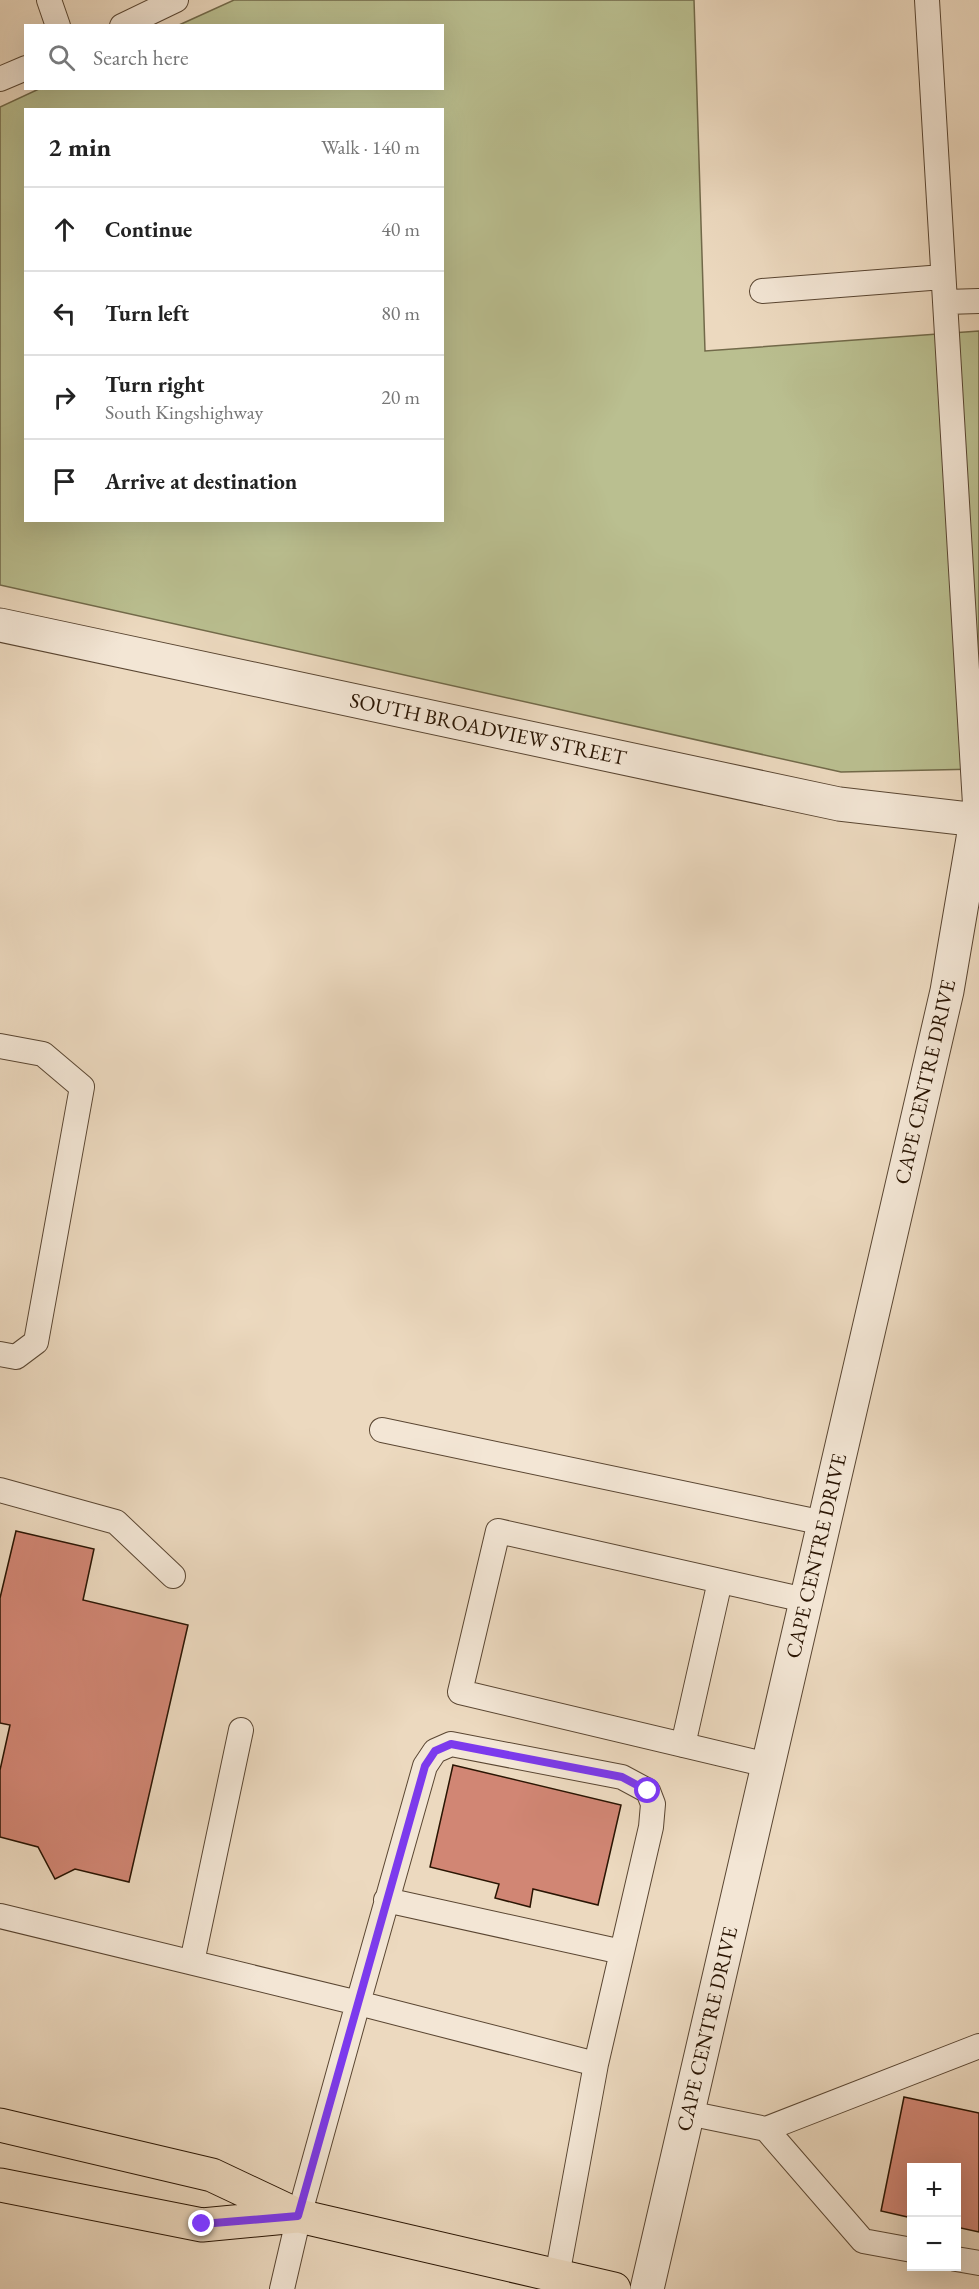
<!DOCTYPE html>
<meta charset="utf-8">
<style>
:root{--surface:#fff;--page:#f6f6f6;--text:#222;--muted:#767676;--line:#e0e0e0}
body{margin:0;font-family:"EB Garamond",serif;background:var(--page);color:var(--text)}
.controls{position:absolute;right:18px;bottom:18px;display:grid;overflow:hidden;border-radius:0px;box-shadow:0 6px 24px #0002}
.controls button{width:54px;height:54px;display:grid;place-items:center;padding:0;border:0;border-bottom:2px solid var(--line);background:var(--surface);color:var(--text);font:30px sans-serif}
.stop{position:absolute;width:18px;height:18px;margin:-14px;border:4px solid #7c3aed;border-radius:50%;background:#fff}
.stop.end{background:#7c3aed;border-color:#fff;box-shadow:0 2px 6px #0008}
.list{margin:0;padding:0;list-style:none}
h2{display:flex;justify-content:space-between;align-items:center;height:78px;margin:0;padding:0 24px;font-size:26px}
h2 small{font-size:20px;font-weight:400;color:var(--muted)}
.list li{display:grid;grid-template-columns:39px 1fr auto;gap:18px;align-items:center;box-sizing:border-box;height:84px;padding:0 24px;border-top:2px solid var(--line)}
.list b{display:block;font-size:22px;white-space:nowrap}
.list p{margin:0;font-size:20px;white-space:nowrap;color:var(--muted)}
.list em{font-size:20px;font-style:normal;color:var(--muted)}
.icon{flex:none;width:33px;height:33px;fill:none;stroke:currentColor;stroke-width:2;stroke-linecap:round;stroke-linejoin:round}
.map{position:relative;flex:none;width:979px;height:2289px;overflow:hidden}
.search{position:absolute;background:var(--surface);box-shadow:0 6px 24px #0002;left:24px;top:24px;width:420px;height:66px;display:flex;align-items:center;gap:15px;box-sizing:border-box;padding:0 21px;border-radius:0px;color:var(--muted);font-size:22px}
.panel{position:absolute;background:var(--surface);box-shadow:0 6px 24px #0002;left:24px;top:108px;width:420px;height:414px;border-radius:0px}
.map>svg:first-child{display:block}
</style>
<div class="map">
<svg width="979" height="2289" viewBox="0 0 979 2289">
<rect width="100%" height="100%" fill="#ecd9bf"/>
<filter id="stains"><feTurbulence type="fractalNoise" baseFrequency=".00333" numOctaves="4"/><feColorMatrix values="0 0 0 0 .2 0 0 0 0 .09 0 0 0 0 .02 0 0 0 .5 -.17"/></filter>
<radialGradient id="worn" r=".72"><stop offset=".6" stop-color="#630" stop-opacity="0"/><stop offset="1" stop-color="#630" stop-opacity=".3"/></radialGradient>
<path fill="#babf90" stroke="#726a4a" stroke-width="1.5" fill-rule="evenodd" d="M234 0H694L705 351 979 331V769L841 772 0 585V107L41 88H442V26L179 25ZM26 110H442V520H26Z"/>
<path fill="#d18674" stroke="#2a1503" stroke-width="1.5" d="M16 1531 94 1549 83 1600 188 1625 129 1882 75 1869 55 1879 38 1847 0 1837V1770L10 1725 0 1723V1598Z
M453 1765 621 1805 598 1905 533 1889 530 1907 495 1898 499 1884 430 1867Z
M904 2097 979 2113V2232L956 2227V2168H912V2218L881 2211Z"/>
<g fill="none" stroke-linecap="round" stroke-linejoin="round">
<g stroke="#5a4632" stroke-width="26">
<path id="lane" d="M49 0 58 26
M927 0 976 821
M122 26 176 0
M0 79 26 68
M762 291 943 277
M946 302 979 301
M0 1046 43 1054 82 1087 36 1342 16 1357 0 1354
M382 1430 824 1523
M0 1490 116 1522 173 1576
M683 1745 720 1581
M768 1765 460 1692 498 1531 805 1600
M386 1900 622 1952
M0 1916 358 2003 299 2216 282 2289
M192 1962 241 1730
M688 2113 766 2129 979 2046
M766 2129 863 2241 912 2250
M956 2259 979 2263
M557 2276 596 2064 651 1827 653 1804 648 1791 622 1777 451 1744 435 1751 425 1766 358 2003 596 2064"/>
</g>
<g stroke="#5a4632" stroke-width="35">
<path id="street" d="M0 625 839 804 979 820
M647 2289 947 991 976 821"/>
</g>
<g stroke="#2a1503" stroke-width="35">
<path id="primary" d="M0 2125 212 2175 299 2216 614 2289
M0 2185 202 2225 297 2216"/>
</g>
<use href="#lane" stroke="#f3e6d5" stroke-width="24"/>
<use href="#street" stroke="#f3e6d5" stroke-width="33"/>
<use href="#primary" stroke="#ecd9bf" stroke-width="33"/>
</g>
<g fill="none" stroke-linecap="round" stroke-linejoin="round">
<path stroke="#7c3aed" stroke-width="8" d="M202 2224 298 2216 425 1766 435 1751 451 1744 622 1777 648 1791"/>
</g>
<g text-anchor="middle" stroke-width="4.5" stroke-linejoin="round" paint-order="stroke">
<g font-size="21" fill="#2a1503" stroke="#f3e6d5">
<text transform="translate(488 729) rotate(12)" y="7">SOUTH BROADVIEW STREET</text>
<text transform="translate(925 1082) rotate(-77)" y="7">CAPE CENTRE DRIVE</text>
<text transform="translate(816 1556) rotate(-77)" y="7">CAPE CENTRE DRIVE</text>
<text transform="translate(707 2029) rotate(-77)" y="7">CAPE CENTRE DRIVE</text>
</g>
</g>
<rect width="100%" height="100%" filter="url(#stains)"/>
<rect width="100%" height="100%" fill="url(#worn)"/>
</svg>
<div class="controls">
<button>+</button>
<button>−</button>
</div>
<div class="stop" style="left:648px;top:1791px"></div>
<div class="stop end" style="left:202px;top:2224px"></div>
<div class="search"><svg class="icon" aria-label="search" viewBox="0 0 24 24"><circle cx="10" cy="10" r="6"/><path d="M15 15l6 6"/></svg>Search here</div>
<section class="panel">
<h2>2 min<small>Walk · 140 m</small></h2>
<ul class="list">
<li><svg class="icon" aria-label="ahead" viewBox="0 0 24 24"><path d="M12 20V5M6 11l6-6 6 6"/></svg><div><b>Continue</b></div><em>40 m</em></li>
<li><svg class="icon" aria-label="left" viewBox="0 0 24 24"><path d="M17 20v-9H6M10 6l-5 5 5 5"/></svg><div><b>Turn left</b></div><em>80 m</em></li>
<li><svg class="icon" aria-label="right" viewBox="0 0 24 24"><path d="M7 20v-9h11M14 6l5 5-5 5"/></svg><div><b>Turn right</b><p>South Kingshighway</p></div><em>20 m</em></li>
<li><svg class="icon" aria-label="arrive" viewBox="0 0 24 24"><path d="M6 21V4h12l-3 4 3 4H6"/></svg><div><b>Arrive at destination</b></div></li>
</ul>
</section>
</div>
